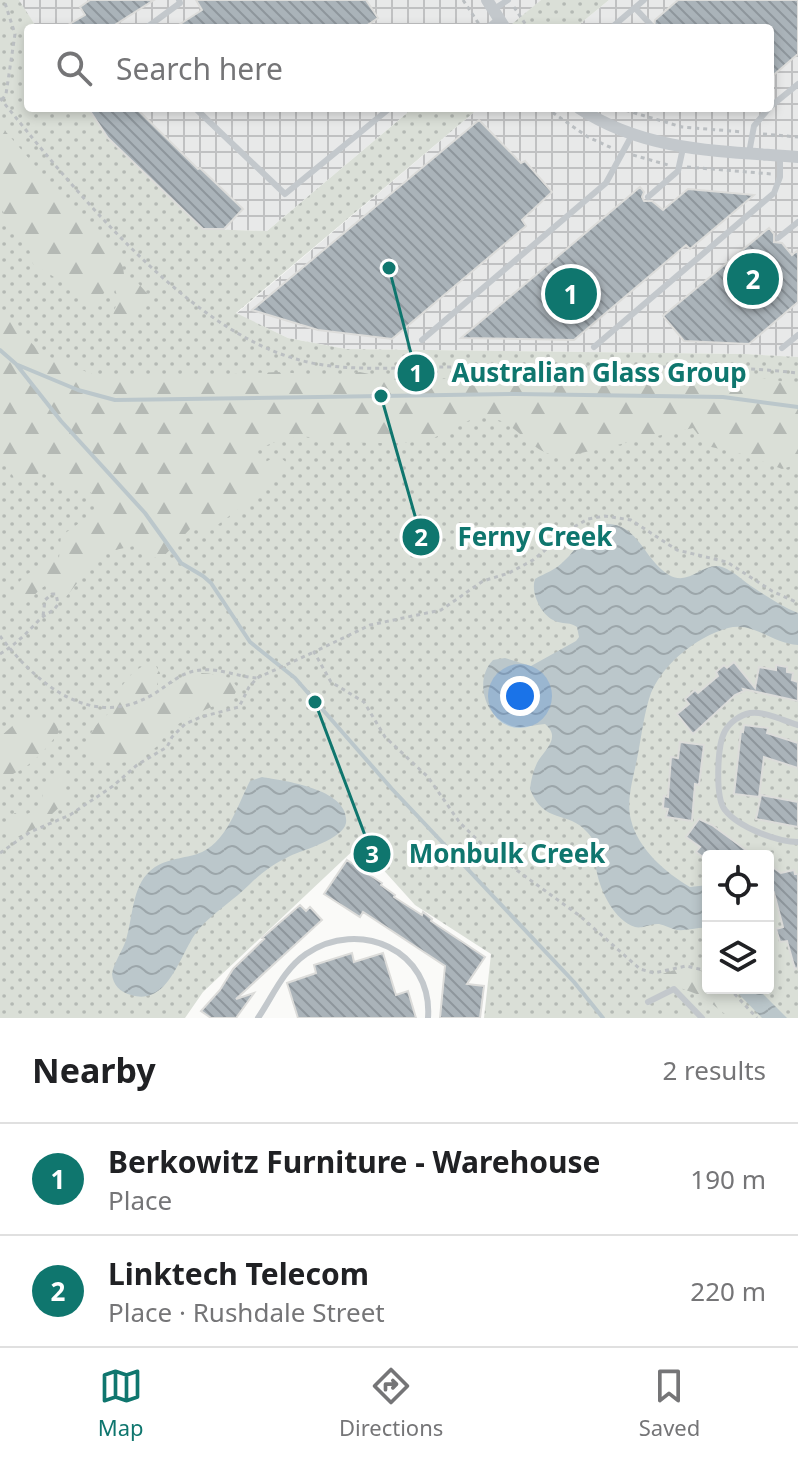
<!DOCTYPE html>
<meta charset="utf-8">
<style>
:root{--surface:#fff;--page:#f6f6f6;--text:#202124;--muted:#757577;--line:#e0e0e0;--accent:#0f766e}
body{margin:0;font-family:"Noto Sans",sans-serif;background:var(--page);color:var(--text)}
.controls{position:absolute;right:24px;bottom:24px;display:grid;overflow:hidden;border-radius:8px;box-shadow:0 4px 12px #0003}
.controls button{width:72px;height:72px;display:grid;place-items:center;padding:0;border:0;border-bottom:2px solid var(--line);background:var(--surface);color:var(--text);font:40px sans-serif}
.you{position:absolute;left:520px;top:696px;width:28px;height:28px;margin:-20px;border:6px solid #fff;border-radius:50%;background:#1a73e8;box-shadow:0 0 0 12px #1a73e833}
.badge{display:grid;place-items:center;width:52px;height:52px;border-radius:50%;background:var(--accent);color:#fff;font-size:26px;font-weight:700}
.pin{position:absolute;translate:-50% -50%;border:4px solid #fff;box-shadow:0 2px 8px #0006}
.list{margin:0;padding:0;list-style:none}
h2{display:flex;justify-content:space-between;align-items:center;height:104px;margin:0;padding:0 32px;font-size:34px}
h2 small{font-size:26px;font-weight:400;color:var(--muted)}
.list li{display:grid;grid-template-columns:52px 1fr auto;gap:24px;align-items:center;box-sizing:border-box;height:112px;padding:0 32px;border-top:2px solid var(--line)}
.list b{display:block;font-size:30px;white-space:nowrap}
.list p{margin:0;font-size:26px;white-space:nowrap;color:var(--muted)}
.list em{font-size:26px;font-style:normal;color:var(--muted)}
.icon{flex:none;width:44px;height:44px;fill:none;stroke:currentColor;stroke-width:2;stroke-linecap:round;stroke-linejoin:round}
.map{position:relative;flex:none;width:798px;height:1018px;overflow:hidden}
.search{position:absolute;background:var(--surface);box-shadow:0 4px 12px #0003;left:24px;right:24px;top:24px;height:88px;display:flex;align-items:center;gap:20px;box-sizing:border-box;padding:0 28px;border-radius:8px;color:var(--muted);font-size:30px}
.sheet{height:328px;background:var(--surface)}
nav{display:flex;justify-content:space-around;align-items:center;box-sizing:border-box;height:112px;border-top:2px solid var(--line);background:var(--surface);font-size:22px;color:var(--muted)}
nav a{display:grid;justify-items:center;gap:4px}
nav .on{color:var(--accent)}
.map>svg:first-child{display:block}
</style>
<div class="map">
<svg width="798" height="1018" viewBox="0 0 798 1018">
<defs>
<pattern id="industrial-grid" width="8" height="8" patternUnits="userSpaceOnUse" patternTransform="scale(2)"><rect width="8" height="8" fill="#e8e9e9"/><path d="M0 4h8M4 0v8" fill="none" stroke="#c0c1c2"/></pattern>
<pattern id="grass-dots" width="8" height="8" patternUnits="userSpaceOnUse" patternTransform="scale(2)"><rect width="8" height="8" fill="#dadfd7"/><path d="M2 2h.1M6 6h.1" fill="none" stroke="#b4b9b4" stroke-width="1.8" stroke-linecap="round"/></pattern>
<pattern id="forest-firs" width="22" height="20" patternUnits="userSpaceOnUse" patternTransform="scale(2)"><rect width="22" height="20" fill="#dadfd7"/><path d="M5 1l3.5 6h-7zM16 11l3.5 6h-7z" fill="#b4b9b4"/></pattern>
<pattern id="water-waves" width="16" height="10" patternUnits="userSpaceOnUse" patternTransform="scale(2)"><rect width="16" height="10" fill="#bbc7cb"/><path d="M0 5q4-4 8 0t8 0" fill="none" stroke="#9ca6aa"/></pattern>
<pattern id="building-back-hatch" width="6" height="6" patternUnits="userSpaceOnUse" patternTransform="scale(2)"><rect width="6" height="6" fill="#aab3b9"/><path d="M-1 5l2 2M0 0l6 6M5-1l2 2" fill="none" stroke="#8e969c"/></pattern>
</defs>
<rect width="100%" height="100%" fill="#fafaf8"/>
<path fill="url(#industrial-grid)" d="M18 0H541L508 28H37Z
M609 0H798V357L746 354 346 349 288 338 236 314 479 108H770V28H575Z
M88 108H413L267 231 203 229 108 138Z"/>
<path fill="url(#grass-dots)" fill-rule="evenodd" d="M0 0H19L37 28H28V108H88L108 138 204 229 267 231 413 108H479L236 313 288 338 346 349 746 354 798 357V1018H484L491 954 415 905 360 844 203 992 185 1018H0ZM708 856H768V988H708Z
M541 0H609L575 28H507Z"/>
<path fill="url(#forest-firs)" d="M0 125 89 228 122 261 125 281 138 283 151 298 130 321 121 325 113 315 118 299 115 289 108 288 95 304 82 301 67 285 33 264 28 245 16 235 0 206Z
M0 310 42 354 97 376 145 378 278 372 333 376 360 372 410 383 476 375 515 381 558 377 681 378 737 374 798 384V464L782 469 746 455 707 446 693 428 572 455C566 455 559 456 553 455 529 450 516 422 491 418 465 414 446 437 423 441 393 445 356 443 326 439 318 439 309 436 301 437 286 438 269 444 255 450L262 464 278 455 289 465 271 484 211 530 193 526 160 560 133 546 102 553 65 598 62 592 48 584C34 591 30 605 15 610 9 576 33 571 59 558L61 536 102 507 87 488H67L41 472 29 479 14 478 3 458H0Z
M153 661 160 673 157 685C171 688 176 679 189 675 202 670 216 675 230 678L238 688 232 699C212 706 189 716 171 729 164 734 162 743 155 748 136 765 107 768 87 754 87 734 96 722 112 711 119 686 129 671 153 661Z
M41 718 56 723 59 732C43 754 26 771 0 779V737L19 720Z
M52 775 62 778 65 802 38 827 17 837 8 835 6 820 15 813 22 817 40 807 44 789Z
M681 968 696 969 708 974V988H725L754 1018H730L702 996 664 982 662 974Z"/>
<path fill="url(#water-waves)" d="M602 524C639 521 643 560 669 575 690 587 703 561 722 567 734 571 744 582 754 588 768 597 783 607 798 613V645C773 644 753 621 728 628 696 637 659 666 649 699 643 719 641 740 637 759 633 779 626 801 631 820 638 849 666 873 690 887L708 885V928C698 927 687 931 677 930 671 929 665 925 659 924 651 923 643 929 635 927 614 920 601 892 597 873 594 857 599 844 587 832 568 810 544 825 530 789 531 780 533 771 537 763 544 750 562 738 545 724 532 725 519 730 507 724 483 714 475 678 493 660L505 658 531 666 576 641 579 637 577 627C570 622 565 624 558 622 542 618 530 593 535 579 545 573 556 570 564 561 579 548 582 531 602 524Z
M262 777C285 781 350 789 346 823 343 839 303 850 290 856 275 863 261 873 250 884 234 900 214 912 199 929 180 951 170 1007 131 995 120 992 113 985 112 974 114 962 122 952 126 940 133 917 132 887 150 871 163 859 181 859 197 854 226 845 237 806 250 781Z
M733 988H757L787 1018H762Z"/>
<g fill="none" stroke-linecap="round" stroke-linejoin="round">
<path stroke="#bbc7cb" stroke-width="4" d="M0 350 16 364 61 421 145 513 181 563 203 576 211 583 250 642 295 678 392 789 574 982 603 1018
M18 365 78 390 115 400 516 394 723 397 798 407"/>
</g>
<path fill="url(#building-back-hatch)" stroke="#dcdcda" stroke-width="2" d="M90 0H154L110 28H63L85 15 80 7Z
M196 0H366L378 18 363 28H174L202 10Z
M678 0H798V54L770 78V28H654L655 20Z
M88 108H136L198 169 200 168 243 209 224 229H203L108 138Z
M479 120 521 163 525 161 552 192 522 220 526 226 392 339 318 330 252 310Z
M640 187 644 192 642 197 644 201H652L663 210 688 189 754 195 690 249 686 245 574 340 461 338Z
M769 228 774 234V242L782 243 792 255 798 250V302L749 344 684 341 663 316Z
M734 662 755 688 759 667 776 670V665L787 667V672L793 673 792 680 798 682V701L743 689 744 691 735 695 693 734 677 714 689 704 685 699 695 690 698 693 718 676 716 672 724 665 727 668Z
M744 725 768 728 767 733 798 743V768L764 757 759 797 734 794 741 731 743 732Z
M680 742 704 745 699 785 695 784 692 821 666 817 668 809 663 808 664 796 668 797 671 757 678 758Z
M761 795 798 802V827L756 819Z
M699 819 712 825 754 856H708L707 860 696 852 700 847 686 837Z
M347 860 382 883 381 885 395 895 394 897 422 915 423 912 432 919 431 921 485 957 467 984 484 986 480 1018H440L445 966 363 912 360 917 324 894Z
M768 864 781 873 794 870 795 874H798V968L795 969 787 941 780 942 776 929 783 927 774 893 768 901Z
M300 905 306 911 310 907 322 920 236 999 254 993 236 1018H211L201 1011 220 990 233 969 264 939 262 938Z
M352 953 354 962 383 953 396 995 408 991 416 1018H298L287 983 316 973 314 965Z"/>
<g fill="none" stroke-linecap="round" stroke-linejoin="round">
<path stroke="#bbbfc2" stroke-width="3" stroke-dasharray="4 4" stroke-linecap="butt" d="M463 0 479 24
M514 7 528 28
M0 98C71 186 184 327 296 359 343 373 398 367 447 367 511 367 576 367 641 367 693 367 746 367 798 373
M2 100 6 94 15 34 4 0
M546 108 588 137 614 149
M618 108 682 127 743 132
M763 134 798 137
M633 155 668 165
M687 167 772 174
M0 636C35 682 90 731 152 695 169 685 181 671 202 670 219 668 239 677 257 678
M0 654C15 645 27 633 39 620 46 613 53 613 58 604L56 594H52L45 600 43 616
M0 853 30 832 70 815 113 786 137 765 167 747 172 737 185 724 201 717 239 707 249 687 257 678 314 652
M708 971 686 966 654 973 640 969 580 916 486 848 460 823 428 777 385 737 364 702 331 682 314 652 370 625 441 610 483 581 509 573 533 560 572 528 588 519 605 516 631 520 677 550 727 562 772 591 798 603
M729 988 757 1018"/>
<path stroke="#c3c8cc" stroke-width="6" d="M635 8 650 24
M494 9 508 0
M146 28 180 3 179 0
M487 28 499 18
M611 28 644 0
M770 107 798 84
M195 108 285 194 390 108
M749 153 754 126 769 108
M648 197 678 171 683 148
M778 238 798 222
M422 340 606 183 632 135
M594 347 774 193 780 177V156
M782 348 798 335
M798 725C784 721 765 711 750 713 740 715 730 722 725 731 717 745 715 798 725 810 738 827 777 842 798 842
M648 1002 674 989 702 1018
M258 1018C273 996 283 970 306 954 359 918 433 950 428 1018"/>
<path stroke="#c3c8cc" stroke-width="12" d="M487 0 505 28
M579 108C645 152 722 151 798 157"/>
</g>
<path fill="none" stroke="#0f766e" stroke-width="3" d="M389 268L416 373M381 396L421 537M315 702L372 854"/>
<g fill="#0f766e" stroke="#fff" stroke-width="3">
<circle cx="389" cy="268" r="8"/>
<circle cx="381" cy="396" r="8"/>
<circle cx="315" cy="702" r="8"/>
<circle cx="416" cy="373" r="20"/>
<circle cx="421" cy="537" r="20"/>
<circle cx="372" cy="854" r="20"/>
</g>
<g font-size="24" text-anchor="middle" font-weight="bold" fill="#fff">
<text x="416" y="382">1</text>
<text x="421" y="546">2</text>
<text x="372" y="863">3</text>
</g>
<g font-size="26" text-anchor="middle" font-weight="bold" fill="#0f766e" stroke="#fff" stroke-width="8" stroke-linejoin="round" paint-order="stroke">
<text x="599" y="382">Australian Glass Group</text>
<text x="535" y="546">Ferny Creek</text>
<text x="507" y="863">Monbulk Creek</text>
</g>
</svg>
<div class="controls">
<button><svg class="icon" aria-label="locate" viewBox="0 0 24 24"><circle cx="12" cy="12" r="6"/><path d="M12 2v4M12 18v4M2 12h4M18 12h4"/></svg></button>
<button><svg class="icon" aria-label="layers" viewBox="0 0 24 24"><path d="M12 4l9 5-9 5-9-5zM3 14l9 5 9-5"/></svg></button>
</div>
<div class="you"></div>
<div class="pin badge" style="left:571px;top:294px">1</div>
<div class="pin badge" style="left:753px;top:279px">2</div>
<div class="search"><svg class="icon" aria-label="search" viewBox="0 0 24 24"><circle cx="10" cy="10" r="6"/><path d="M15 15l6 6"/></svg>Search here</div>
</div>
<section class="sheet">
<h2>Nearby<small>2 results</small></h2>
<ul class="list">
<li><span class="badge">1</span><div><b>Berkowitz Furniture - Warehouse</b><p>Place</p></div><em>190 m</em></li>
<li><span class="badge">2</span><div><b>Linktech Telecom</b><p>Place · Rushdale Street</p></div><em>220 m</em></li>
</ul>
</section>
<nav>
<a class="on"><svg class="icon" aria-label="map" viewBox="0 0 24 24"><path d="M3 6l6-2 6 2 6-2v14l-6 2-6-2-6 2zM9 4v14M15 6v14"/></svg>Map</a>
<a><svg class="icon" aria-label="directions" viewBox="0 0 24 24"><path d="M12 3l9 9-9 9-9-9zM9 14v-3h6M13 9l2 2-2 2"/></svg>Directions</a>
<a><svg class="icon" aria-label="saved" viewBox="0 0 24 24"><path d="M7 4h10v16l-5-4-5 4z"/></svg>Saved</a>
</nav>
